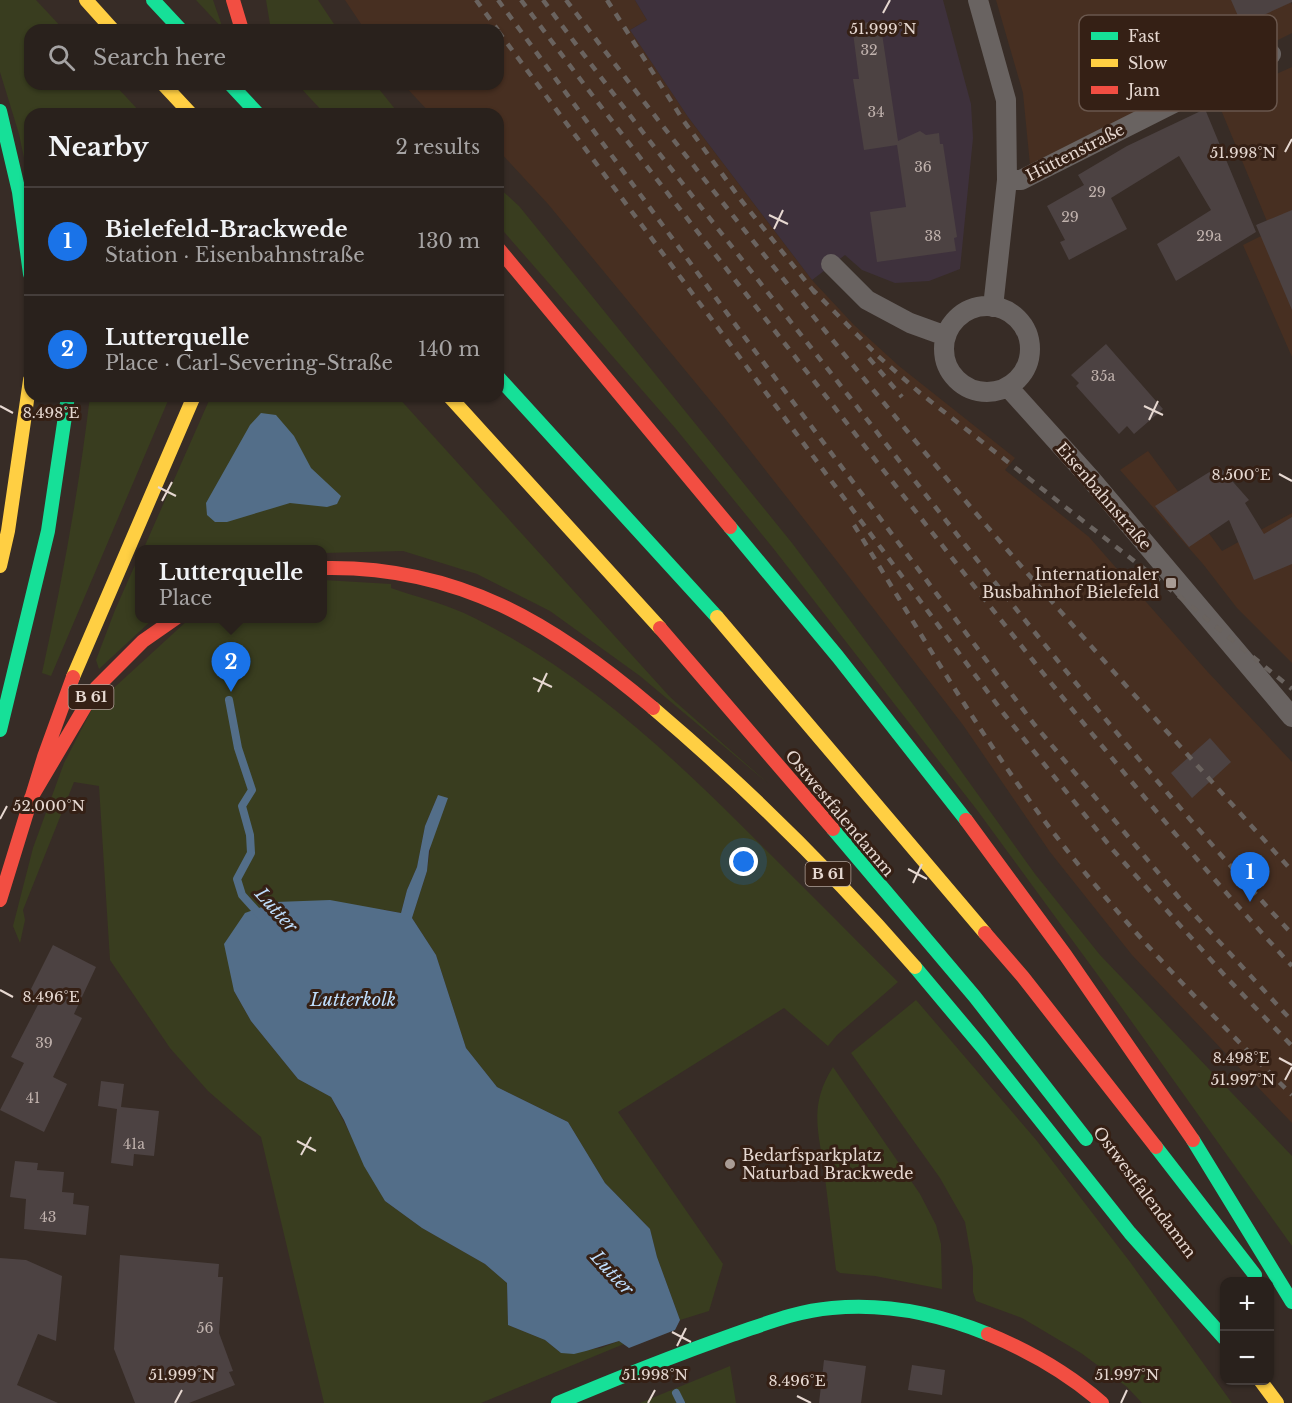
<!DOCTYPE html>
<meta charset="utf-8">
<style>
:root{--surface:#29211c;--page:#352e29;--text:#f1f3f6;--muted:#a5a3a3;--line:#453e3b;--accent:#1a73e8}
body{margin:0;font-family:"Libre Baskerville",serif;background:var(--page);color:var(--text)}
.controls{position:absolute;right:18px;bottom:18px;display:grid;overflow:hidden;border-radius:12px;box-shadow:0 2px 4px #0004}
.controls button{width:54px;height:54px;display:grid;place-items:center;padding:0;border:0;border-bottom:2px solid var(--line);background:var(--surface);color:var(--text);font:30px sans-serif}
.you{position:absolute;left:744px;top:862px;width:21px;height:21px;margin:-15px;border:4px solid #fff;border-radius:50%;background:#1a73e8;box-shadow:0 0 0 9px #1a73e833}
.badge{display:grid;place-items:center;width:39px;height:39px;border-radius:50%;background:var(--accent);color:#fff;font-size:20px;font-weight:700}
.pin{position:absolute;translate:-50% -50px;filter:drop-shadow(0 2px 3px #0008)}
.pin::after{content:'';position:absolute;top:32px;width:21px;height:18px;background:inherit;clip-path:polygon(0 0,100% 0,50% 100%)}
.popup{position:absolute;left:135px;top:545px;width:192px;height:78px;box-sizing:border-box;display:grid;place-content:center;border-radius:12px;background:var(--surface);filter:drop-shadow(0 2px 4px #0005);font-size:20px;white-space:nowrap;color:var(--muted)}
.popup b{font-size:22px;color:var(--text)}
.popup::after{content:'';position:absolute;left:50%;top:100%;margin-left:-12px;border:12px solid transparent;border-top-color:var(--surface)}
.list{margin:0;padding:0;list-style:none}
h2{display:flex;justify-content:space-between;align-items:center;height:78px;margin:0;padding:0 24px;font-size:26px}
h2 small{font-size:20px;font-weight:400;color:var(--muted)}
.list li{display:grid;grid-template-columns:39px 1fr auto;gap:18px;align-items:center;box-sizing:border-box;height:108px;padding:0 24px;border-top:2px solid var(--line)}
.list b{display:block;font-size:22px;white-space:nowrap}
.list p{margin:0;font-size:20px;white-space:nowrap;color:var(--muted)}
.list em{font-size:20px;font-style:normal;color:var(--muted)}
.icon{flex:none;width:33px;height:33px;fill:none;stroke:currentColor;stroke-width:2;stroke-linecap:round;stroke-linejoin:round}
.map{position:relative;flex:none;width:1292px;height:1403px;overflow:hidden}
.search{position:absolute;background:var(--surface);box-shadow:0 2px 4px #0004;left:24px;top:24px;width:480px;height:66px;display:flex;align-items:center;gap:15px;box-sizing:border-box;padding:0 21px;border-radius:18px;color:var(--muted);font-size:22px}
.panel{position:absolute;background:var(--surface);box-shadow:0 2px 4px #0004;left:24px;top:108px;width:480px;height:294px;border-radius:18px}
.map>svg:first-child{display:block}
</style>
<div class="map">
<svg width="1292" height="1403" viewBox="0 0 1292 1403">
<rect width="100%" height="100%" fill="#372c26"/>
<path fill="#472f21" d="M345 0H635L647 20 630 30 688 117 812 280 854 325 899 366 1015 458 1005 470 1089 537 1206 670 1292 762V1123L1132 955 1050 852 963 725 840 565 723 416 548 204 498 150V114H431L403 84H498V30H365Z
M996 0H1290L1292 5V33L1030 165 1023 93Z
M1292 67V357L1243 245 1271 231 1217 100Z
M1148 451 1222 551 1292 513V663L1237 608 1203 564 1120 470Z"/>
<path fill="#3e313c" d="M635 0H943L971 104 973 138 960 269 929 281 895 283 862 270 845 255 812 280 688 117 630 30 647 20Z"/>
<path fill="#393d1f" d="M0 0H36L64 30H30V84H114L142 114H30V187L19 134 0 72Z
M196 0H213L223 29Z
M266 0H318L338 30H271Z
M297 84H375L399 114H325Z
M498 187 519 206 792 543 918 711 1035 874 1100 955 1292 1156V1246L1119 1004 977 810 773 548 676 429 498 225Z
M90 396H170L51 676 42 673C62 582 79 489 90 396Z
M211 396H397L670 697 770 785 640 676 550 611 477 574 403 551 323 553 322 550H143Z
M139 556 140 618 153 619 99 669 96 660 115 610Z
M323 580 391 584V588C414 596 441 603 464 613 579 668 667 751 756 840 804 888 851 935 898 982L837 1035 828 1046 784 1008 618 1112 723 1264 709 1311 680 1320 657 1257 650 1229 605 1183 568 1122 497 1087 466 1048 436 955 412 918 427 871 438 795 425 826 417 867 407 890 401 913 386 910 276 902 234 991 251 1021 298 1079 331 1097 385 1201 422 1228 485 1264 507 1283 508 1325 545 1340 561 1353 601 1348 619 1341 624 1344 481 1403H324L261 1137 208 1091 170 1048 110 960 99 786 74 782 23 910 25 920 20 943 13 926 33 848 64 763 93 707 189 619 322 618Z
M916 1000 1037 1141 1130 1262 1232 1403H1142L1127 1387 1081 1353 1022 1318 976 1301 973 1292V1268L965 1222 940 1178 851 1053Z
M833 1067 920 1194 936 1225 941 1244 942 1289 875 1276 840 1273 836 1270C832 1239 829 1208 825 1178 820 1134 807 1108 833 1067Z
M730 1366 736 1403H640Z"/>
<path fill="#536e89" d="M261 413 276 415 294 436 311 468 341 496 337 504 327 507 290 503 227 522H215L207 515 206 503 250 425Z
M438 795 448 798 429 851 427 871 412 918 436 955 466 1048 497 1087 568 1122 605 1183 650 1229 657 1257 680 1320 675 1330 629 1348 619 1341 586 1351 574 1354 561 1353 545 1340 508 1325 507 1283 485 1264 422 1228 385 1201 364 1166 344 1120 331 1097 298 1079 251 1021 234 991 224 944 245 913 276 902 330 900 401 913 407 890 417 867 425 826Z"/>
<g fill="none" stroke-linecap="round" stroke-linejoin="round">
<path stroke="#536e89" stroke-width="8" d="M229 700 238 748 252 790 242 806 250 835 251 853 237 879 242 895 261 916
M676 1393 681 1403"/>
</g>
<path fill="#4c4242" d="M1231 0H1292V2L1242 25Z
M880 20 898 141 920 131 926 135 939 133 940 144H943L957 237 954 238 956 251 877 262 870 212 906 207 897 145 864 150 853 79H859L852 25Z
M1205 109 1256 232 1176 281 1157 244 1211 210 1179 156 1111 198 1127 229 1069 260 1060 242 1065 240 1047 206 1084 185 1078 175 1127 146Z
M1292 210V310L1256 225Z
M1106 344 1163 409 1134 434 1127 426 1119 434 1076 386 1079 383 1071 375Z
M1219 466 1249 500 1245 503 1264 534 1292 517V564L1254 580 1229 520 1189 547 1155 506Z
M1210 738 1231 762 1192 798 1171 773Z
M53 945 96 967 74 1014 82 1018 53 1077 67 1084 44 1132 0 1110 24 1063 11 1057 41 999 29 993Z
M101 1081 124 1084 121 1107 159 1111 154 1156 134 1154 133 1166 111 1163 117 1109 98 1106Z
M15 1161 38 1163 37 1170 64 1172 62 1192 74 1193 73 1204 89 1206 86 1235 24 1229 26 1199 10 1197Z
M120 1255 219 1264 218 1277H223L219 1333 233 1371 229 1372 235 1385 189 1403H135L114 1349Z
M0 1258 26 1260 62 1276 56 1341 38 1334 17 1385 58 1403H0Z
M824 1360 866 1366 861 1403H819Z
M912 1365 945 1370 942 1395 908 1390Z"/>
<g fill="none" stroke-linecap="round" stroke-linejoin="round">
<path stroke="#696361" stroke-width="20" d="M978 0 1006 100 1007 180 993 307
M1007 180H1021L1271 54
M831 264 867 300 910 323 946 336
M944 349a43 43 0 1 1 86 0a43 43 0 1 1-86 0Z
M1008 387 1090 478 1292 717"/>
<path stroke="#16e098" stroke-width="14" d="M153 0 181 30
M230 84 258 114
M0 111 19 192 30 274
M498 377 717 617
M730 527 838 657 966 820
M0 730 48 531 68 396
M833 829 975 997 1086 1139
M915 967 982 1047 1130 1233 1224 1338
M1193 1140 1292 1302
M1156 1147 1255 1275
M558 1403C615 1379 673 1356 732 1335 765 1324 796 1311 832 1308 884 1303 939 1314 988 1334"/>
<path stroke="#ffcf43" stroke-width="14" d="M86 0 113 30
M163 84 191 114
M449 396 660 628
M0 566 8 531 30 380
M717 617 985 933
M73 677 194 396
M653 708C746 787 835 875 915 967
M1260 1380 1277 1403"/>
<path stroke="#f24e42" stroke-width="14" d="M233 0 242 30
M498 248 730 527
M322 568C457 565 553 623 653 708
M660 628 833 829
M31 798 96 688 143 641 176 618
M966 820 1066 956 1193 1140
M0 900 44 757 73 677
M985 933 1023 977 1156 1147
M988 1334C1029 1351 1068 1373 1102 1403"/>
<path stroke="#6a635f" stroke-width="4.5" stroke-dasharray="8 8" stroke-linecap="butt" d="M476 0 498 30
M498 0 743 335 1034 724 1181 900 1292 1021
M521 0C634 153 753 302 870 453 1006 627 1142 803 1292 966
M543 0C642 134 746 264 848 395 991 579 1135 763 1292 934
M566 0C683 154 803 306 927 455 1045 597 1169 734 1292 871
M607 0 683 120 741 200 815 293
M498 31 1004 714 1113 850 1228 979 1292 1046
M811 288 878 356 920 393 1180 597 1292 689
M869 358 902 397
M854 525C912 619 967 714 1032 804 1109 910 1199 1003 1292 1095"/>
</g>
<path fill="none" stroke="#e6d8d1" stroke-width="2" d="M883 13 890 0M1285 152 1292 139M769 215 788 224M774 229 783 210M0 406 13 413M1144 406 1163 415M1149 420 1158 401M1279 474 1292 481M158 487 176 496M162 501 172 482M533 678 552 687M538 692 547 673M0 819 7 806M908 869 927 879M913 883 922 864M0 990 13 997M1279 1058 1292 1065M1285 1080 1292 1067M297 1141 316 1151M301 1155 311 1137M672 1332 691 1342M677 1346 686 1328M797 1396 811 1403M175 1403 182 1390M648 1403 655 1390M1121 1403 1127 1390"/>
<g fill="#a99c95" stroke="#352015" stroke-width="2">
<rect x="1165" y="577" width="12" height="12" rx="3"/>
<circle cx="730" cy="1164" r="6"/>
</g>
<g text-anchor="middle" stroke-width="6" stroke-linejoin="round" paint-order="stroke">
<g font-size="14" fill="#c0b2ad">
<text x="869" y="55">32</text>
<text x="876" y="117">34</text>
<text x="923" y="172">36</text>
<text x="1097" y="197">29</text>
<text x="1070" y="222">29</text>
<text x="933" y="241">38</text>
<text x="1209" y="241">29a</text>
<text x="1103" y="381">35a</text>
<text x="44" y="1048">39</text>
<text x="33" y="1103">41</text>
<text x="134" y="1149">41a</text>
<text x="48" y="1222">43</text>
<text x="205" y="1333">56</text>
</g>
<g fill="#352015" stroke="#b1a199" stroke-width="1.5">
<rect x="68.5" y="685" width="45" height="24" rx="4.5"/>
<rect x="805.5" y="862" width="45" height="24" rx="4.5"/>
</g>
<g font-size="15" font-weight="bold" fill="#e6d8d1">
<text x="91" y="702">B 61</text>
<text x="828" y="879">B 61</text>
</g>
<g font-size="16" fill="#e6d8d1" stroke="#352015">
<text transform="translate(1075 152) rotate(-27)" y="6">Hüttenstraße</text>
<text transform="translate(1104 496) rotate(49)" y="6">Eisenbahnstraße</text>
<text transform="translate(840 813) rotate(50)" y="6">Ostwestfalendamm</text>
<text transform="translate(1145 1192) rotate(53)" y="6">Ostwestfalendamm</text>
</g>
<g font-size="16" fill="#e6d8d1" stroke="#352015" text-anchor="end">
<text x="1159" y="580">Internationaler<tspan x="1159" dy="18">Busbahnhof Bielefeld</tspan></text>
<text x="742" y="1161" text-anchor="start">Bedarfsparkplatz<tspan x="742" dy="18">Naturbad Brackwede</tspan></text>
</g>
<g font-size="18" font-style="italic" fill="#beddfc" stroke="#352015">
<text transform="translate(276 910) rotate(48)" y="6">Lutter</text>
<text x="353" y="1006">Lutterkolk</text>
<text transform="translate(612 1273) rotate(47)" y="6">Lutter</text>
</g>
</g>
<rect x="1079" y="15" width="198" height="96" rx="9" fill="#352015" stroke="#6a574d" stroke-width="1.5"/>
<rect x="1091" y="32" width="27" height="8" fill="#16e098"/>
<rect x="1091" y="59" width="27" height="8" fill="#ffcf43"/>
<rect x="1091" y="86" width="27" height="8" fill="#f24e42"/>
<g font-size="16" fill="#e6d8d1">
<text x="1128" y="42">Fast</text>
<text x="1128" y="69">Slow</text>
<text x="1128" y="96">Jam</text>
</g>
<g font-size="15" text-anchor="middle" fill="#e6d8d1" stroke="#352015" stroke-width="6" stroke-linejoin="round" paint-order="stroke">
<text x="883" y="34">51.999°N</text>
<text x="1243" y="158">51.998°N</text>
<text x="51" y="418">8.498°E</text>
<text x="1241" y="480">8.500°E</text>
<text x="49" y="811">52.000°N</text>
<text x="51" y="1002">8.496°E</text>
<text x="1241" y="1063">8.498°E</text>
<text x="1243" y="1085">51.997°N</text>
<text x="182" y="1380">51.999°N</text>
<text x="655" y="1380">51.998°N</text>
<text x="1127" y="1380">51.997°N</text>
<text x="797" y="1386">8.496°E</text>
</g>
</svg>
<div class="controls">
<button>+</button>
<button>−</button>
</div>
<div class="you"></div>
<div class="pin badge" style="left:1250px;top:902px">1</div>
<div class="pin badge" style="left:231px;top:692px">2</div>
<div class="popup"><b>Lutterquelle</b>Place</div>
<div class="search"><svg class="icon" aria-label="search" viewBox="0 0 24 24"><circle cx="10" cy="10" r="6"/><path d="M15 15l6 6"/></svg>Search here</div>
<section class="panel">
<h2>Nearby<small>2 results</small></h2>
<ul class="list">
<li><span class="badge">1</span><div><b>Bielefeld-Brackwede</b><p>Station · Eisenbahnstraße</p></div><em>130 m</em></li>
<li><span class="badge">2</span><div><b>Lutterquelle</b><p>Place · Carl-Severing-Straße</p></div><em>140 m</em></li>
</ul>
</section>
</div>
